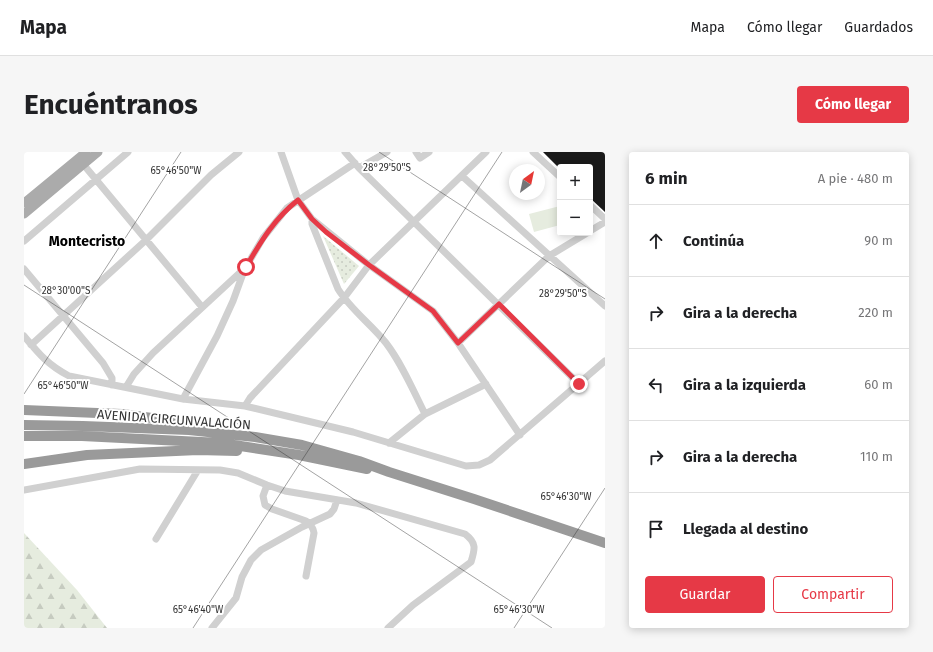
<!DOCTYPE html>
<html lang="es">
<meta charset="utf-8">
<style>
:root{--surface:#fff;--page:#f6f6f6;--text:#202124;--muted:#757577;--line:#e0e0e0;--accent:#e63946}
body{margin:0;font-family:"Fira Sans",sans-serif;background:var(--page);color:var(--text)}
.controls{position:absolute;right:12px;top:12px;display:grid;overflow:hidden;border-radius:4px;box-shadow:0 2px 10px #0003}
.controls button{width:36px;height:36px;display:grid;place-items:center;padding:0;border:0;border-bottom:1px solid var(--line);background:var(--surface);color:var(--text);font:20px sans-serif}
.compass{position:absolute;left:485px;top:12px;width:36px;height:36px;border-radius:50%;background:var(--surface);box-shadow:0 2px 10px #0003;rotate:33deg}
.stop{position:absolute;width:12px;height:12px;margin:-9px;border:3px solid #e63946;border-radius:50%;background:#fff}
.stop.end{background:#e63946;border-color:#fff;box-shadow:0 1px 4px #0008}
.list{margin:0;padding:0;list-style:none}
h2{display:flex;justify-content:space-between;align-items:center;height:52px;margin:0;padding:0 16px;font-size:17px}
h2 small{font-size:13px;font-weight:400;color:var(--muted)}
.list li{display:grid;grid-template-columns:26px 1fr auto;gap:12px;align-items:center;box-sizing:border-box;height:72px;padding:0 16px;border-top:1px solid var(--line)}
.list b{display:block;font-size:15px;white-space:nowrap}
.list em{font-size:13px;font-style:normal;color:var(--muted)}
.actions{display:flex;gap:8px;padding:12px 16px}
.actions a{flex:1;padding:9px 0;border:1px solid var(--accent);border-radius:4px;text-align:center;font-size:14px;color:var(--accent)}
.actions .main{background:var(--accent);color:#fff}
.icon{flex:none;width:22px;height:22px;fill:none;stroke:currentColor;stroke-width:2;stroke-linecap:round;stroke-linejoin:round}
.map{position:relative;flex:none;width:581px;height:476px;overflow:hidden;border-radius:4px}
header{display:flex;align-items:center;gap:24px;box-sizing:border-box;height:56px;padding:0 20px;background:var(--surface);border-bottom:1px solid var(--line)}
header strong{font-size:19px}
nav{display:flex;gap:22px;margin-inline-start:auto;font-size:14px}
.intro{display:flex;align-items:center;justify-content:space-between;box-sizing:border-box;height:96px;padding:0 24px}
h1{margin:0;font-size:28px}
.button{padding:10px 18px;border-radius:4px;background:var(--accent);color:#fff;font-size:14px;font-weight:700}
main{display:flex;gap:24px;padding:0 24px}
aside{flex:1;background:var(--surface);border-radius:4px;box-shadow:0 2px 10px #0003}
.map>svg:first-child{display:block}
</style>
<header>
<strong>Mapa</strong>
<nav><a>Mapa</a><a>Cómo llegar</a><a>Guardados</a></nav>
</header>
<div class="intro"><h1>Encuéntranos</h1><a class="button">Cómo llegar</a></div>
<main>
<div class="map">
<svg width="581" height="476" viewBox="0 0 581 476">
<defs>
<pattern id="grass-dots" width="8" height="8" patternUnits="userSpaceOnUse"><rect width="8" height="8" fill="#e6ecdf"/><path d="M2 2h.1M6 6h.1" fill="none" stroke="#c6cbc0" stroke-width="1.8" stroke-linecap="round"/></pattern>
<pattern id="forest-firs" width="22" height="20" patternUnits="userSpaceOnUse"><rect width="22" height="20" fill="#e6ecdf"/><path d="M5 1l3.5 6h-7zM16 11l3.5 6h-7z" fill="#c6cbc0"/></pattern>
</defs>
<rect width="100%" height="100%" fill="#fff"/>
<path fill="url(#grass-dots)" d="M299 84 335 114 320 132Z"/>
<path fill="url(#forest-firs)" d="M0 381 53 438 83 476H0Z"/>
<path fill="#e6ecdf" d="M536 54V73L510 80 505 62Z"/>
<path fill="#1a1a1a" d="M519 0H581V60L566 46V15H534Z"/>
<g fill="none" stroke-linecap="round" stroke-linejoin="round">
<path stroke="#d0d0d0" stroke-width="7" d="M257 0 274 48 288 67 345 113 409 159 434 191 496 283
M321 0 335 16 555 232
M392 0 396 6 405 0
M509 0 536 25
M59 12 178 155
M335 16 363 0
M438 24 581 154
M566 53 581 67
M288 67V72L314 137C327 158 347 172 362 191 378 212 389 238 401 262
M566 79 581 70
M0 89 104 0
M0 117 79 211 88 226V233
M0 184C15 202 24 213 45 224L159 247 221 254 226 246 320 146 345 113 462 0
M434 191 525 104 563 81
M7 193 122 88 187 23 215 0
M102 235 110 222 129 201 222 115 239 86 263 56 331 11
M159 247 193 184 209 149 221 116
M221 254 329 280 442 314 455 313 466 308 581 209
M365 291 401 262 462 232
M243 333 239 344 241 353 248 357 282 369C287 372 289 375 290 381L282 424
M0 338 116 317 196 318 214 321 243 333 261 339 332 351 441 382C453 391 451 397 447 410L389 453 364 476
M132 387 174 318
M188 476 212 446 218 425 227 408 237 398 278 375 306 362 310 357 313 348"/>
<path stroke="#ababab" stroke-width="9" d="M0 51 62 0
M0 62 74 0"/>
<path stroke="#9a9a9a" stroke-width="10" d="M0 258 98 262 180 273
M0 273 59 274 165 278 231 285 278 293 335 309 365 320 450 347 581 391
M0 284H58L197 291 275 303 343 317
M0 312 63 303 174 298 213 299"/>
</g>
<g fill="none" stroke-linecap="round" stroke-linejoin="round">
<path stroke="#e63946" stroke-width="5" d="M222 115C237 89 251 66 274 48L288 67 302 80 345 113 409 159 434 191 475 152 555 232"/>
</g>
<path fill="none" stroke="#333" stroke-width="1" stroke-opacity="0.45" d="M355 0 581 147M0 133 528 476M0 242 157 0M169 476 478 0M490 476 581 336"/>
<g text-anchor="middle" stroke-width="4" stroke-linejoin="round" paint-order="stroke">
<g font-size="13" fill="#333" stroke="#fff">
<text transform="translate(150 267) rotate(4)" y="5">AVENIDA CIRCUNVALACIÓN</text>
</g>
<g font-size="14" font-weight="bold" fill="#000" stroke="#fff">
<text x="63" y="94">Montecristo</text>
</g>
</g>
<g font-size="10" text-anchor="middle" fill="#333" stroke="#fff" stroke-width="4" stroke-linejoin="round" paint-order="stroke">
<text x="363" y="19">28°29'50"S</text>
<text x="152" y="22">65°46'50"W</text>
<text x="42" y="142">28°30'00"S</text>
<text x="539" y="145">28°29'50"S</text>
<text x="39" y="237">65°46'50"W</text>
<text x="542" y="348">65°46'30"W</text>
<text x="174" y="461">65°46'40"W</text>
<text x="495" y="461">65°46'30"W</text>
</g>
</svg>
<div class="controls">
<button>+</button>
<button>−</button>
</div>
<svg class="compass" viewBox="-18 -18 36 36"><path d="M0-13l5 13h-10z" fill="#e53935"/><path d="M0 13l5-13h-10z" fill="#757577"/></svg>
<div class="stop" style="left:222px;top:115px"></div>
<div class="stop end" style="left:555px;top:232px"></div>
</div>
<aside>
<h2>6 min<small>A pie · 480 m</small></h2>
<ul class="list">
<li><svg class="icon" aria-label="ahead" viewBox="0 0 24 24"><path d="M12 20V5M6 11l6-6 6 6"/></svg><div><b>Continúa</b></div><em>90 m</em></li>
<li><svg class="icon" aria-label="right" viewBox="0 0 24 24"><path d="M7 20v-9h11M14 6l5 5-5 5"/></svg><div><b>Gira a la derecha</b></div><em>220 m</em></li>
<li><svg class="icon" aria-label="left" viewBox="0 0 24 24"><path d="M17 20v-9H6M10 6l-5 5 5 5"/></svg><div><b>Gira a la izquierda</b></div><em>60 m</em></li>
<li><svg class="icon" aria-label="right" viewBox="0 0 24 24"><path d="M7 20v-9h11M14 6l5 5-5 5"/></svg><div><b>Gira a la derecha</b></div><em>110 m</em></li>
<li><svg class="icon" aria-label="arrive" viewBox="0 0 24 24"><path d="M6 21V4h12l-3 4 3 4H6"/></svg><div><b>Llegada al destino</b></div></li>
</ul>
<div class="actions"><a class="main">Guardar</a><a>Compartir</a></div>
</aside>
</main>
